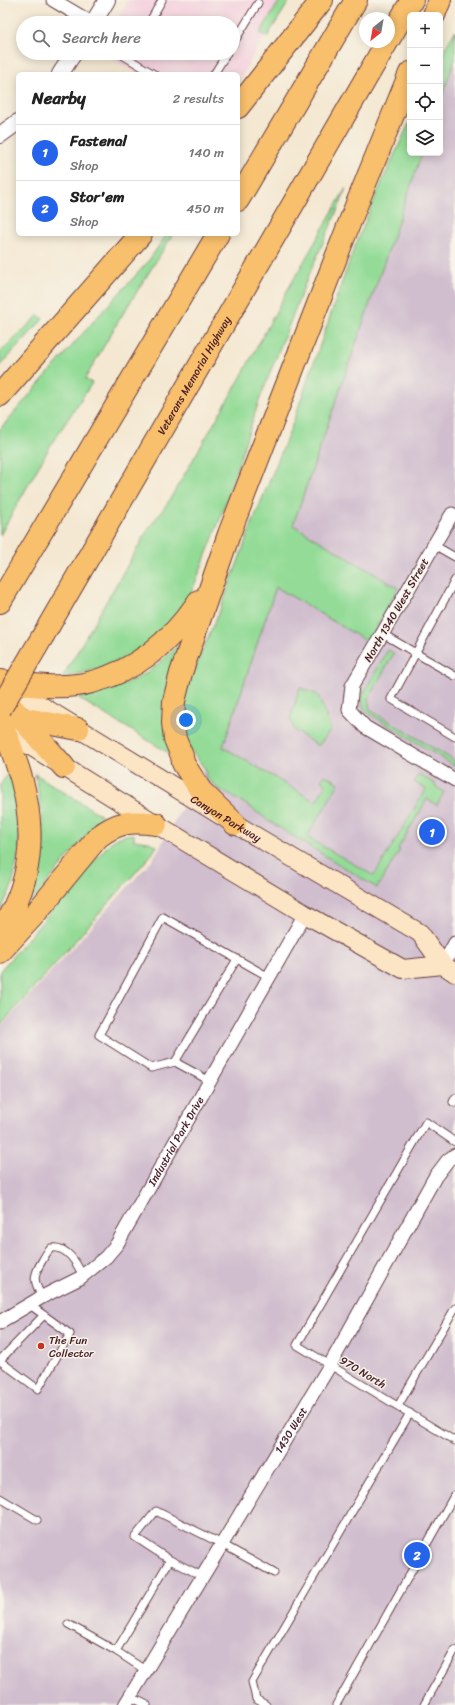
<!DOCTYPE html>
<meta charset="utf-8">
<style>
:root{--surface:#fff;--page:#f6f6f6;--text:#222;--muted:#767676;--line:#e0e0e0;--accent:#2563eb}
body{margin:0;font-family:Sriracha,sans-serif;background:var(--page);color:var(--text)}
.controls{position:absolute;right:12px;top:12px;display:grid;overflow:hidden;border-radius:6px;box-shadow:0 2px 10px #0003}
.controls button{width:36px;height:36px;display:grid;place-items:center;padding:0;border:0;border-bottom:1px solid var(--line);background:var(--surface);color:var(--text);font:20px sans-serif}
.compass{position:absolute;left:359px;top:12px;width:36px;height:36px;border-radius:50%;background:var(--surface);box-shadow:0 2px 10px #0003;rotate:211deg}
.you{position:absolute;left:186px;top:720px;width:14px;height:14px;margin:-10px;border:3px solid #fff;border-radius:50%;background:#1a73e8;box-shadow:0 0 0 6px #1a73e833}
.badge{display:grid;place-items:center;width:26px;height:26px;border-radius:50%;background:var(--accent);color:#fff;font-size:13px;font-weight:700}
.pin{position:absolute;translate:-50% -50%;border:2px solid #fff;box-shadow:0 1px 4px #0006}
.list{margin:0;padding:0;list-style:none}
h2{display:flex;justify-content:space-between;align-items:center;height:52px;margin:0;padding:0 16px;font-size:17px}
h2 small{font-size:13px;font-weight:400;color:var(--muted)}
.list li{display:grid;grid-template-columns:26px 1fr auto;gap:12px;align-items:center;box-sizing:border-box;height:56px;padding:0 16px;border-top:1px solid var(--line)}
.list b{display:block;font-size:15px;white-space:nowrap}
.list p{margin:0;font-size:13px;white-space:nowrap;color:var(--muted)}
.list em{font-size:13px;font-style:normal;color:var(--muted)}
.icon{flex:none;width:22px;height:22px;fill:none;stroke:currentColor;stroke-width:2;stroke-linecap:round;stroke-linejoin:round}
.map{position:relative;flex:none;width:455px;height:1705px;overflow:hidden}
.search{position:absolute;background:var(--surface);box-shadow:0 2px 10px #0003;left:16px;top:16px;width:224px;height:44px;display:flex;align-items:center;gap:10px;box-sizing:border-box;padding:0 14px;border-radius:22px;color:var(--muted);font-size:15px}
.panel{position:absolute;background:var(--surface);box-shadow:0 2px 10px #0003;left:16px;top:72px;width:224px;height:164px;border-radius:6px}
.map>svg:first-child{display:block}
</style>
<div class="map">
<svg width="455" height="1705" viewBox="0 0 455 1705">
<rect width="100%" height="100%" fill="#f7f3e8"/>
<filter id="ink" filterUnits="userSpaceOnUse"><feTurbulence type="fractalNoise" baseFrequency=".025" numOctaves="2"/><feDisplacementMap in="SourceGraphic" scale="8" xChannelSelector="R" yChannelSelector="G"/><feConvolveMatrix kernelMatrix="1 2 1 2 8 2 1 2 1" color-interpolation-filters="sRGB"/></filter>
<filter id="wash" filterUnits="userSpaceOnUse"><feTurbulence type="fractalNoise" baseFrequency=".012" numOctaves="4" result="noise"/><feDisplacementMap in="SourceGraphic" scale="16" xChannelSelector="R" yChannelSelector="G"/><feGaussianBlur stdDeviation="0.9" result="paint"/><feColorMatrix in="noise" values="0 0 0 0 0 0 0 0 0 0 0 0 0 0 0 0 0 1.4 0 .05"/><feComposite in="paint" operator="in"/></filter>
<g filter="url(#wash)">
<rect width="100%" height="100%" fill="#f4e8d2"/>
<path fill="#f4cfde" d="M128 0H286L238 82V74H139L102 53H233V23H115Z"/>
<path fill="#d0bdce" d="M455 35V1705H0V1028L153 859 212 755 414 153H440V75Z"/>
<path fill="#93db96" stroke="#6e7d60" d="M280 0H290L267 37 260 33Z
M455 31V59L440 102V57Z
M410 121V153H422L293 525 398 588 368 642 276 587 223 747 316 802 326 784 321 781 325 775 339 783 307 837 374 876 426 789 414 782 419 774 435 784V786L444 792 437 805 427 799 398 849 400 850 377 888 272 823 247 805 219 789 205 776 207 772 185 742 182 713 189 682 224 600 253 521 290 431 353 251 381 184Z
M346 188 341 202 307 279 259 401 219 522 192 591 177 614 145 646 107 667 62 678 149 528 167 504 194 458 241 377 287 291Z
M167 234H173L116 325 85 379 92 383 52 443 0 535V429L91 324 147 263Z
M39 315 43 319 0 366V352Z
M183 641 177 758 78 698C103 692 131 684 153 668 164 660 173 650 183 641Z
M388 650 394 653 368 699 370 710 455 761V766L367 712 363 706 362 696Z
M300 688 318 695 331 730 318 746 293 729V724L290 719Z
M11 767 20 813 19 850 12 886 0 912V786Z
M35 774 102 816 32 901 30 900C34 889 38 878 40 867 47 836 41 804 35 774Z
M134 834V840L149 842 157 846 152 854 0 1026V971L109 844C117 837 123 835 134 834Z"/>
</g>
<g filter="url(#ink)">
<g fill="none" stroke-linecap="round" stroke-linejoin="round">
<g stroke="#643d44" stroke-width="9">
<path id="service" d="M149 23 162 0
M233 44 258 3
M119 53 154 74
M214 74 227 53
M434 545 455 557
M455 580 391 699 455 737
M383 634 455 676
M175 1062 237 959
M210 1081 175 1062 151 1068 99 1035 163 917 269 977
M455 1098 453 1102 455 1103
M455 1142 426 1122 297 1345 455 1441
M42 1297C34 1282 32 1277 42 1261 44 1257 47 1252 51 1248 67 1245 77 1264 83 1276
M0 1360 44 1315
M0 1361 38 1389 70 1334 30 1305
M398 1406 455 1308
M0 1498 37 1520
M170 1560 135 1537 156 1511 222 1544 274 1573
M68 1624 116 1651
M145 1670 116 1651 170 1560 202 1576
M129 1696 147 1705
M266 1705 256 1699 252 1682 410 1413
M336 1705 455 1494
M424 1705 455 1650"/>
</g>
<g stroke="#643d44" stroke-width="15">
<g id="minor">
<path d="M53 0 92 23"/>
<path d="M452 514 352 686 349 710 365 727 455 780"/>
<path d="M443 965 455 943"/>
<path id="s1" d="M0 1323 3 1320 42 1297 80 1278 106 1257 117 1244 305 914"/>
<path id="s2" d="M125 1705 330 1365 435 1177 448 1160 455 1155"/>
</g>
</g>
<g stroke="#643d44" stroke-width="18">
<path id="tertiary" d="M93 23 107 0
M60 74 74 53
M0 135 18 122"/>
</g>
<g stroke="#643d44" stroke-width="20">
<g id="secondary">
<path id="s3" d="M4 683 235 824 420 933 443 965 455 973"/>
<path d="M0 727 156 824 305 914 403 969 443 965"/>
</g>
</g>
<g stroke="#643d44" stroke-width="24">
<g id="motorway">
<path d="M434 15 440 0"/>
<path d="M389 39 412 0"/>
<path d="M238 107 322 0"/>
<path d="M238 200 356 0"/>
<path d="M0 395 141 234"/>
<path d="M0 602 218 234"/>
<path id="s4" d="M44 634 387 42"/>
<path d="M0 681C28 685 64 690 92 682 138 670 173 639 199 601"/>
<path d="M0 694 64 767"/>
<path d="M16 717 78 729"/>
<path d="M0 726C8 735 11 748 15 759 36 817 37 879 0 931"/>
<path d="M235 824 201 791 183 763 182 756 175 739 173 723 174 701 181 673 229 534 356 206 410 73"/>
<path d="M0 952 34 915 98 837C119 821 131 821 156 824"/>
</g>
</g>
<use href="#service" stroke="#fff" stroke-width="7"/>
<use href="#minor" stroke="#fff" stroke-width="13"/>
<use href="#tertiary" stroke="#fff" stroke-width="16"/>
<use href="#secondary" stroke="#fce5c4" stroke-width="18"/>
<use href="#motorway" stroke="#f8bf6c" stroke-width="22"/>
<g stroke="#643d44" stroke-width="24" stroke-linecap="butt">
<path id="motorway-bridge" d="M0 709 44 634"/>
</g>
<use href="#motorway-bridge" stroke="#f8bf6c" stroke-width="22"/>
</g>
</g>
<circle fill="#c8321e" stroke="#f7f3e8" stroke-width="1.5" cx="41" cy="1346" r="4"/>
<g text-anchor="middle" stroke-width="3" stroke-linejoin="round" paint-order="stroke">
<g font-size="11" fill="#4a1f2b" stroke="#f7f3e8">
<text dy="4" stroke="none"><textPath href="#s4" startOffset="299">Veterans Memorial Highway</textPath></text>
<text transform="translate(396 610) rotate(-60)" y="4">North 1340 West Street</text>
<text dy="4" stroke="none"><textPath href="#s3" startOffset="260">Canyon Parkway</textPath></text>
<text dy="4" stroke="none"><textPath href="#s1" startOffset="261">Industrial Park Drive</textPath></text>
<text transform="translate(363 1372) rotate(31)" y="4">970 North</text>
<text dy="4" stroke="none"><textPath href="#s2" startOffset="321">1430 West</textPath></text>
</g>
<g font-size="11" fill="#4a1f2b" stroke="#f7f3e8" text-anchor="start">
<text x="49" y="1344">The Fun<tspan x="49" dy="13">Collector</tspan></text>
</g>
</g>
</svg>
<div class="controls">
<button>+</button>
<button>−</button>
<button><svg class="icon" aria-label="locate" viewBox="0 0 24 24"><circle cx="12" cy="12" r="6"/><path d="M12 2v4M12 18v4M2 12h4M18 12h4"/></svg></button>
<button><svg class="icon" aria-label="layers" viewBox="0 0 24 24"><path d="M12 4l9 5-9 5-9-5zM3 14l9 5 9-5"/></svg></button>
</div>
<svg class="compass" viewBox="-18 -18 36 36"><path d="M0-13l5 13h-10z" fill="#e53935"/><path d="M0 13l5-13h-10z" fill="#767676"/></svg>
<div class="you"></div>
<div class="pin badge" style="left:432px;top:832px">1</div>
<div class="pin badge" style="left:417px;top:1555px">2</div>
<div class="search"><svg class="icon" aria-label="search" viewBox="0 0 24 24"><circle cx="10" cy="10" r="6"/><path d="M15 15l6 6"/></svg>Search here</div>
<section class="panel">
<h2>Nearby<small>2 results</small></h2>
<ul class="list">
<li><span class="badge">1</span><div><b>Fastenal</b><p>Shop</p></div><em>140 m</em></li>
<li><span class="badge">2</span><div><b>Stor'em</b><p>Shop</p></div><em>450 m</em></li>
</ul>
</section>
</div>
